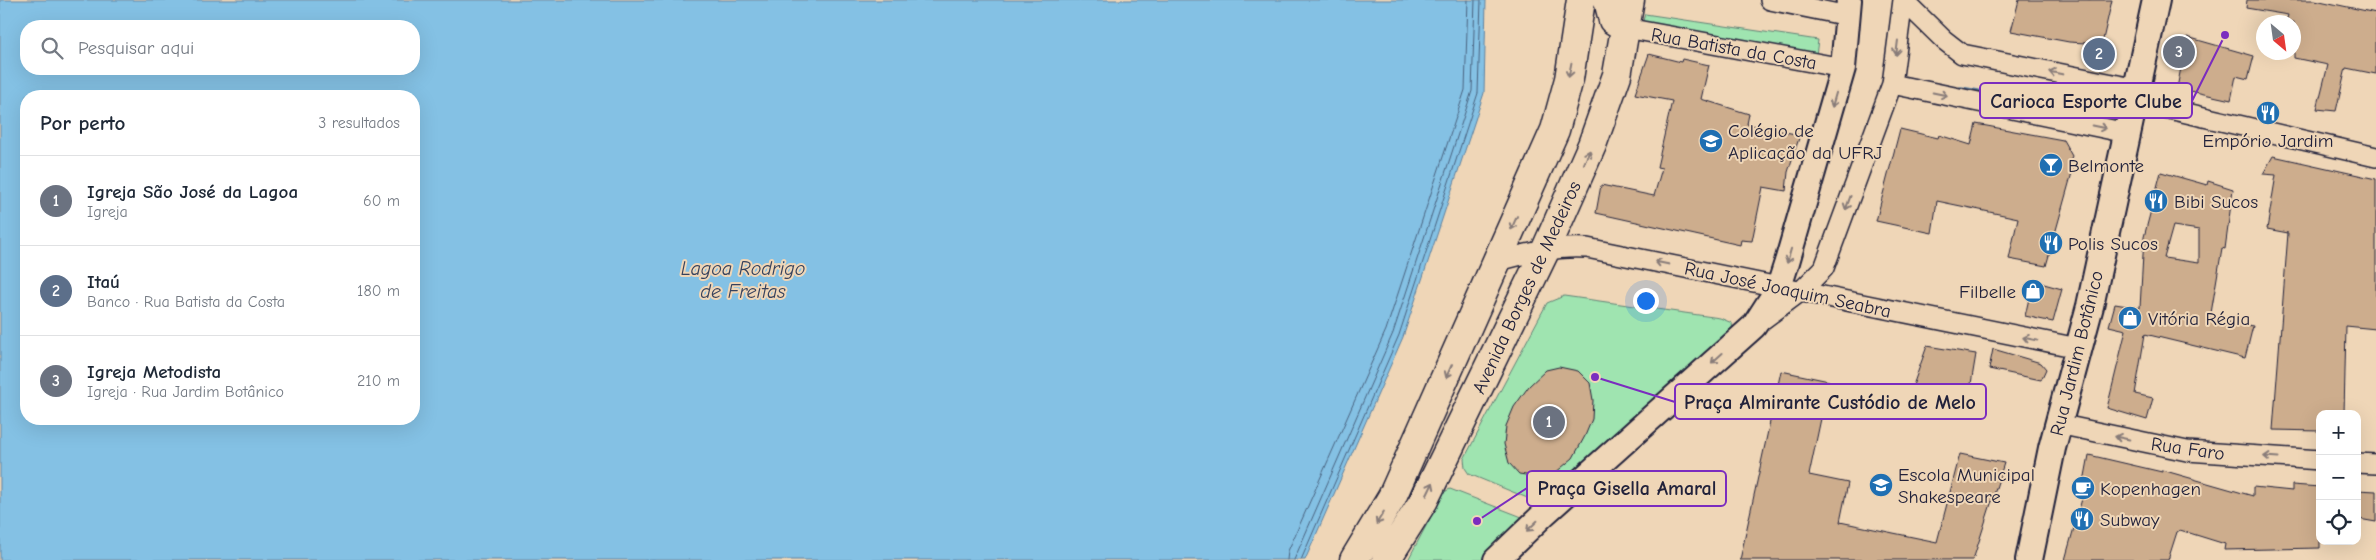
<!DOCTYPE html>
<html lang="pt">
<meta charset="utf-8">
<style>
:root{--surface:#fff;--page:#f2f2f3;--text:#1f2937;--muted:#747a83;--line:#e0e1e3;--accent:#ea580c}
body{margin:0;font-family:"Comic Neue",sans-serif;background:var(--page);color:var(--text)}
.controls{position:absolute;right:15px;bottom:15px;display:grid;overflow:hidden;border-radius:10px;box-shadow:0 5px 20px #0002}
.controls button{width:45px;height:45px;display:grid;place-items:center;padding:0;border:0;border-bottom:1px solid var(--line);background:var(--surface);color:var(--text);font:25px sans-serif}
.compass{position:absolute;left:2256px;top:15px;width:45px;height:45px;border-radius:50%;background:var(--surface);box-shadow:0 5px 20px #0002;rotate:151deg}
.you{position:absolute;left:1645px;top:300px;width:18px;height:18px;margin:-12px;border:4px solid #fff;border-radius:50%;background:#1a73e8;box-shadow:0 0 0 8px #1a73e833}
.badge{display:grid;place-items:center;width:32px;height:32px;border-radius:50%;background:var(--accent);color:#fff;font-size:16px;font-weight:700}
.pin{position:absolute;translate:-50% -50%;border:2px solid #fff;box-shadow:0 1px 5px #0006}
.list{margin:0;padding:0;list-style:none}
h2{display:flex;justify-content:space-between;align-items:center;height:65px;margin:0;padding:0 20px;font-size:21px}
h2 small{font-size:16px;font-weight:400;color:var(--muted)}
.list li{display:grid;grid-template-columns:32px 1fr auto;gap:15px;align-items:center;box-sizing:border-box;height:90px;padding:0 20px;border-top:1px solid var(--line)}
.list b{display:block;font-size:19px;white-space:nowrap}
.list p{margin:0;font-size:16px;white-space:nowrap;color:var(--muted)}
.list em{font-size:16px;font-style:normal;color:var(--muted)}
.icon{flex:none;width:28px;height:28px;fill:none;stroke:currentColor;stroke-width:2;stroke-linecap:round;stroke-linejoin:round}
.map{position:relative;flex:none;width:2376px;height:560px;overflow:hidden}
.search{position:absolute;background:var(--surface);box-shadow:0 5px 20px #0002;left:20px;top:20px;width:400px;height:55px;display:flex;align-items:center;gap:12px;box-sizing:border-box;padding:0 18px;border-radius:20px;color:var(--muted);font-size:19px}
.panel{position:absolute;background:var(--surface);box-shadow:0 5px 20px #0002;left:20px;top:90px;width:400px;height:335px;border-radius:20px}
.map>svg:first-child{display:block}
</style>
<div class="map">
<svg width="2376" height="560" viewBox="0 0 2376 560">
<rect width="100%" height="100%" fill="#efd6b7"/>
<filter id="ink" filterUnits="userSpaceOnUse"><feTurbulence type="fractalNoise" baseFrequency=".02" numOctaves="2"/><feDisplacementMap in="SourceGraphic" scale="10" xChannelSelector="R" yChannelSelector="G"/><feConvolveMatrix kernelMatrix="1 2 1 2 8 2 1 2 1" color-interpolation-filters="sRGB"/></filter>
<g filter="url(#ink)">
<path fill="#9fe4b0" stroke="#608376" d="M1645 14 1818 40 1815 63 1640 31Z
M1564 296 1720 318 1732 323 1733 332 1542 504 1469 474 1465 468 1464 459 1547 303Z
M1450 489 1522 517 1524 525 1488 560H1408L1444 492Z"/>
<path fill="#84c1e4" stroke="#5d81a0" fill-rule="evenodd" d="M0 0H1486L1484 93 1403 337 1305 560H0ZM26 26H414V69H26ZM26 96H414V419H26Z"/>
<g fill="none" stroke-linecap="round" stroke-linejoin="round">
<path stroke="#49627f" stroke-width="1" d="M1287 560 1288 551 1386 330 1465 90 1468 0
M1294 560 1393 333 1472 91 1475 0
M1301 560 1399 335 1478 93 1481 0"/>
<path stroke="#5d81a0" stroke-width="5.5" d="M1961 89 2087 111"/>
</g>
<path fill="#cdad8d" stroke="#22223b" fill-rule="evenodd" d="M2019 0H2112L2102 44 2069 42 2011 31Z
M2247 0H2315L2376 13V74L2346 68 2336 111 2317 109 2328 65 2294 58V22H2286L2288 15 2246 8Z
M2187 37 2254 56 2248 79 2236 76 2231 100 2177 88Z
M1649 54 1681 62 1682 59 1709 65 1701 99 1749 114 1747 124 1800 135 1788 172 1786 191 1763 187 1752 241 1741 240 1740 245 1596 213 1601 185 1654 196 1662 168 1657 167 1672 101 1635 94Z
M1976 124 2063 140 2072 156 2068 165 2073 169 2046 266 2009 259 2018 218 1937 201 1932 233 1876 221 1900 129 1938 138 1939 135 1971 145Z
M2273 156 2376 179V329L2346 326 2344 414H2320V431L2273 430 2288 233 2267 229 2276 175 2263 174Z
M2161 172 2207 185 2208 181 2233 189 2225 249 2222 248 2210 319 2253 326 2245 358 2145 334 2135 394 2153 398 2147 420 2107 408 2126 330 2109 326 2115 304 2140 308 2144 237ZM2173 226 2199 230V263L2164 258Z
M2033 281 2062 289 2053 322 2025 316Z
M1927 346 1976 354 1967 408 1910 394Z
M1993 349 2041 363 2046 369 2041 380 1989 369Z
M1559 367 1578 371 1590 383 1593 400 1592 419 1585 436 1573 458 1555 473 1539 477 1519 474 1509 463 1504 444 1506 426 1514 407 1529 386 1546 370Z
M1781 371 1829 381 1809 475 1848 483 1840 522 1937 542 1960 454 2004 463 1973 560H1740Z
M2089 455 2162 472V470L2253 496V487L2292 491V485L2320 487V548L2224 550 2225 544 2180 530 2177 532 2168 560H2065L2085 488 2083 487Z
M2357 490 2376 491V522L2359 519Z"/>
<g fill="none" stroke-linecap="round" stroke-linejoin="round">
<g stroke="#22223b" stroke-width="22">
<path id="minor" d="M1770 0 1848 16
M1903 0 1944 40 1962 54 2138 89
M1626 28 1843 68
M1892 84 2127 133
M2135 101 2376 157
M1498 261C1528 253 1556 246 1587 248L2078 348
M1761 321 1800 292 1824 268 1892 84 1903 0
M2058 424 2187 451 2320 460
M2357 463 2376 464"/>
</g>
<g stroke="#22223b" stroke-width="28">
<path id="tertiary" d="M1496 560 1545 513 1754 326 1779 287 1787 262 1843 68 1849 0"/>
</g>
<g stroke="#22223b" stroke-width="30">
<path id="secondary" d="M2029 560 2052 448 2090 306 2156 0"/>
</g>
<g stroke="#22223b" stroke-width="31">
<path id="trunk" d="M1608 0 1613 20 1626 28
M1354 560 1392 497 1555 130 1569 79 1581 0
M1386 560 1424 500 1546 249 1592 145 1617 75 1630 0"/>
</g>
<use href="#minor" stroke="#efd6b7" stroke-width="19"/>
<use href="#tertiary" stroke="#efd6b7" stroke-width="24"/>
<use href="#secondary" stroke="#efd6b7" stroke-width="26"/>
<use href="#trunk" stroke="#efd6b7" stroke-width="28"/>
</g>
<defs><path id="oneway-shaft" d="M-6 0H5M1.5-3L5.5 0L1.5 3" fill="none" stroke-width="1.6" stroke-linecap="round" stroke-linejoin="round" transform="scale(1.25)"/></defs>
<g stroke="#887c79">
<use href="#oneway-shaft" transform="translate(1897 48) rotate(97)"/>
<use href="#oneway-shaft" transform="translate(1570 70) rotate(101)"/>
<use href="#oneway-shaft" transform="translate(2056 73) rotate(-169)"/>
<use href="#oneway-shaft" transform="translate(1940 94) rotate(12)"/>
<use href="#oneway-shaft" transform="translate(1834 100) rotate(106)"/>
<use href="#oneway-shaft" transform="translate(2099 127) rotate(12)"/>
<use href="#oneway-shaft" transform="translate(1587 157) rotate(-66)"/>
<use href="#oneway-shaft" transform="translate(1848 203) rotate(110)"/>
<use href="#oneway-shaft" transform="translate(1514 223) rotate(114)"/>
<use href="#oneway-shaft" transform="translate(1789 256) rotate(106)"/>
<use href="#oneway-shaft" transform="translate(1662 263) rotate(-168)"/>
<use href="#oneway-shaft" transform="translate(2030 339) rotate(-169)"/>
<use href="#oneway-shaft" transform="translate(1717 358) rotate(138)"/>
<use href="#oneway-shaft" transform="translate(1449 371) rotate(114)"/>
<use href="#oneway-shaft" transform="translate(2122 438) rotate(-168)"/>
<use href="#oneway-shaft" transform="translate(2271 457) rotate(-176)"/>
<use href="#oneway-shaft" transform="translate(1430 489) rotate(-64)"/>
<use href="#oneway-shaft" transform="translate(1380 518) rotate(121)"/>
<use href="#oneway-shaft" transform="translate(1532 526) rotate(136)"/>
</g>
</g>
<defs>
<g id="restaurant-disc" transform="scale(1.25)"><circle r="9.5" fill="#1f6fb2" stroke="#efd6b7"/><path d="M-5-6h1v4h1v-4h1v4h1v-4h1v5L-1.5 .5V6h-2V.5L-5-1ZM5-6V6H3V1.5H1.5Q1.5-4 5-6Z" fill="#fff"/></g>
<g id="school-disc" transform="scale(1.25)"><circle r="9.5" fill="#1f6fb2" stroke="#efd6b7"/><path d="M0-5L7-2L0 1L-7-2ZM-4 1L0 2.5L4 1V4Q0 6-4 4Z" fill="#fff"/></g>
<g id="bar-disc" transform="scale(1.25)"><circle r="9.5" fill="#1f6fb2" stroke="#efd6b7"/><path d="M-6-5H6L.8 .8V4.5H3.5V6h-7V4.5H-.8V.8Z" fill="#fff"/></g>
<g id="shop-disc" transform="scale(1.25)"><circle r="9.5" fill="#1f6fb2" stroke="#efd6b7"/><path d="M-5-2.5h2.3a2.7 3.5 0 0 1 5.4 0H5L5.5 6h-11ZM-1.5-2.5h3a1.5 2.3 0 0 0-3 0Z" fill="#fff"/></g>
<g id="cafe-disc" transform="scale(1.25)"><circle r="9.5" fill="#1f6fb2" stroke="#efd6b7"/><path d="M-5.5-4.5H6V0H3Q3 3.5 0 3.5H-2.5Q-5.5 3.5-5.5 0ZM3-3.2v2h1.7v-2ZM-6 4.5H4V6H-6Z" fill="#fff"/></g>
</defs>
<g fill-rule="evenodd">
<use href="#restaurant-disc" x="2268" y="113"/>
<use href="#school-disc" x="1711" y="141"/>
<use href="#bar-disc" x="2051" y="165"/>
<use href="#restaurant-disc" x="2156" y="201"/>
<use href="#restaurant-disc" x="2051" y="243"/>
<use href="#shop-disc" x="2033" y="291"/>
<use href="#shop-disc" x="2130" y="318"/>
<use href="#school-disc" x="1881" y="485"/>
<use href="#cafe-disc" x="2083" y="488"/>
<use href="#restaurant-disc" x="2082" y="519"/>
</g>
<g text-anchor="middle" stroke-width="4" stroke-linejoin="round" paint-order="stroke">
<g font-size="19" fill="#22223b" stroke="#efd6b7">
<text transform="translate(1734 48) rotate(10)" y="7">Rua Batista da Costa</text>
<text transform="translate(1526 287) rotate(-65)" y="7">Avenida Borges de Medeiros</text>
<text transform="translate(1788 289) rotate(12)" y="7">Rua José Joaquim Seabra</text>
<text transform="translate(2076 353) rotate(-76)" y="7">Rua Jardim Botânico</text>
<text transform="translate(2188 448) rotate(8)" y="7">Rua Faro</text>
</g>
<g font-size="19" fill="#22223b" stroke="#efd6b7" text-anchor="start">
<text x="1728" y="137">Colégio de<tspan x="1728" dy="22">Aplicação da UFRJ</tspan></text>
<text x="2268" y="147" text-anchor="middle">Empório Jardim</text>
<text x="2068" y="172">Belmonte</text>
<text x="2174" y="208">Bibi Sucos</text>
<text x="2068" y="250">Polis Sucos</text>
<text x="2016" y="298" text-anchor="end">Filbelle</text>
<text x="2148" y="325">Vitória Régia</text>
<text x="1898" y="481">Escola Municipal<tspan x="1898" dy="22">Shakespeare</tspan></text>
<text x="2100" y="495">Kopenhagen</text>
<text x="2100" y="526">Subway</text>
</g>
<g font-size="20" font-style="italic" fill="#36425d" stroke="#efd6b7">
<text x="743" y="275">Lagoa Rodrigo<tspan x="743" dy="23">de Freitas</tspan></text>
</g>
</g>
<path fill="none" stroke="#7b2cbf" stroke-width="2" d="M2225 35L2192 101M1595 377L1675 402M1477 521L1527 488"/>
<g fill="#7b2cbf" stroke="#efd6b7" stroke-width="2">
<circle cx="2225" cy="35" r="5"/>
<circle cx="1595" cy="377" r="5"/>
<circle cx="1477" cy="521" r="5"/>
</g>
<g fill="#efd6b7" stroke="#7b2cbf" stroke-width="2">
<rect x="1980" y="83" width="212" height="35" rx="5"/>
<rect x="1675" y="384" width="311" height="35" rx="5"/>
<rect x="1527" y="471" width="199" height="35" rx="5"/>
</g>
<g font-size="20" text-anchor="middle" font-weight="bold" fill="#22223b">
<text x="2086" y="108">Carioca Esporte Clube</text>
<text x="1830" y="409">Praça Almirante Custódio de Melo</text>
<text x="1627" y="495">Praça Gisella Amaral</text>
</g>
</svg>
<div class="controls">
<button>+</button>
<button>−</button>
<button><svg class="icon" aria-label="locate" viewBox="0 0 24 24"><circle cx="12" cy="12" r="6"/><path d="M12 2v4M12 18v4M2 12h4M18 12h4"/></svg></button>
</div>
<svg class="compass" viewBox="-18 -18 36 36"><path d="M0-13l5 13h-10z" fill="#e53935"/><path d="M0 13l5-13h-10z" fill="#747a83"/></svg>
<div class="you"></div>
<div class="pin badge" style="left:1549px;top:422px;background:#6b7280">1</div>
<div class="pin badge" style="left:2099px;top:54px;background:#5c6f8a">2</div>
<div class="pin badge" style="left:2179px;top:52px;background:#6b7280">3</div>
<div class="search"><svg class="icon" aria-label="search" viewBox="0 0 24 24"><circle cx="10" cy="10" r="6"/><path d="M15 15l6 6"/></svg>Pesquisar aqui</div>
<section class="panel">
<h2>Por perto<small>3 resultados</small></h2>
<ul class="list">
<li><span class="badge" style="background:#6b7280">1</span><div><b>Igreja São José da Lagoa</b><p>Igreja</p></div><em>60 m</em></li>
<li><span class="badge" style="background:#5c6f8a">2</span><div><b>Itaú</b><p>Banco · Rua Batista da Costa</p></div><em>180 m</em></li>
<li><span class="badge" style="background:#6b7280">3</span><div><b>Igreja Metodista</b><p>Igreja · Rua Jardim Botânico</p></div><em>210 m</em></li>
</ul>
</section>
</div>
